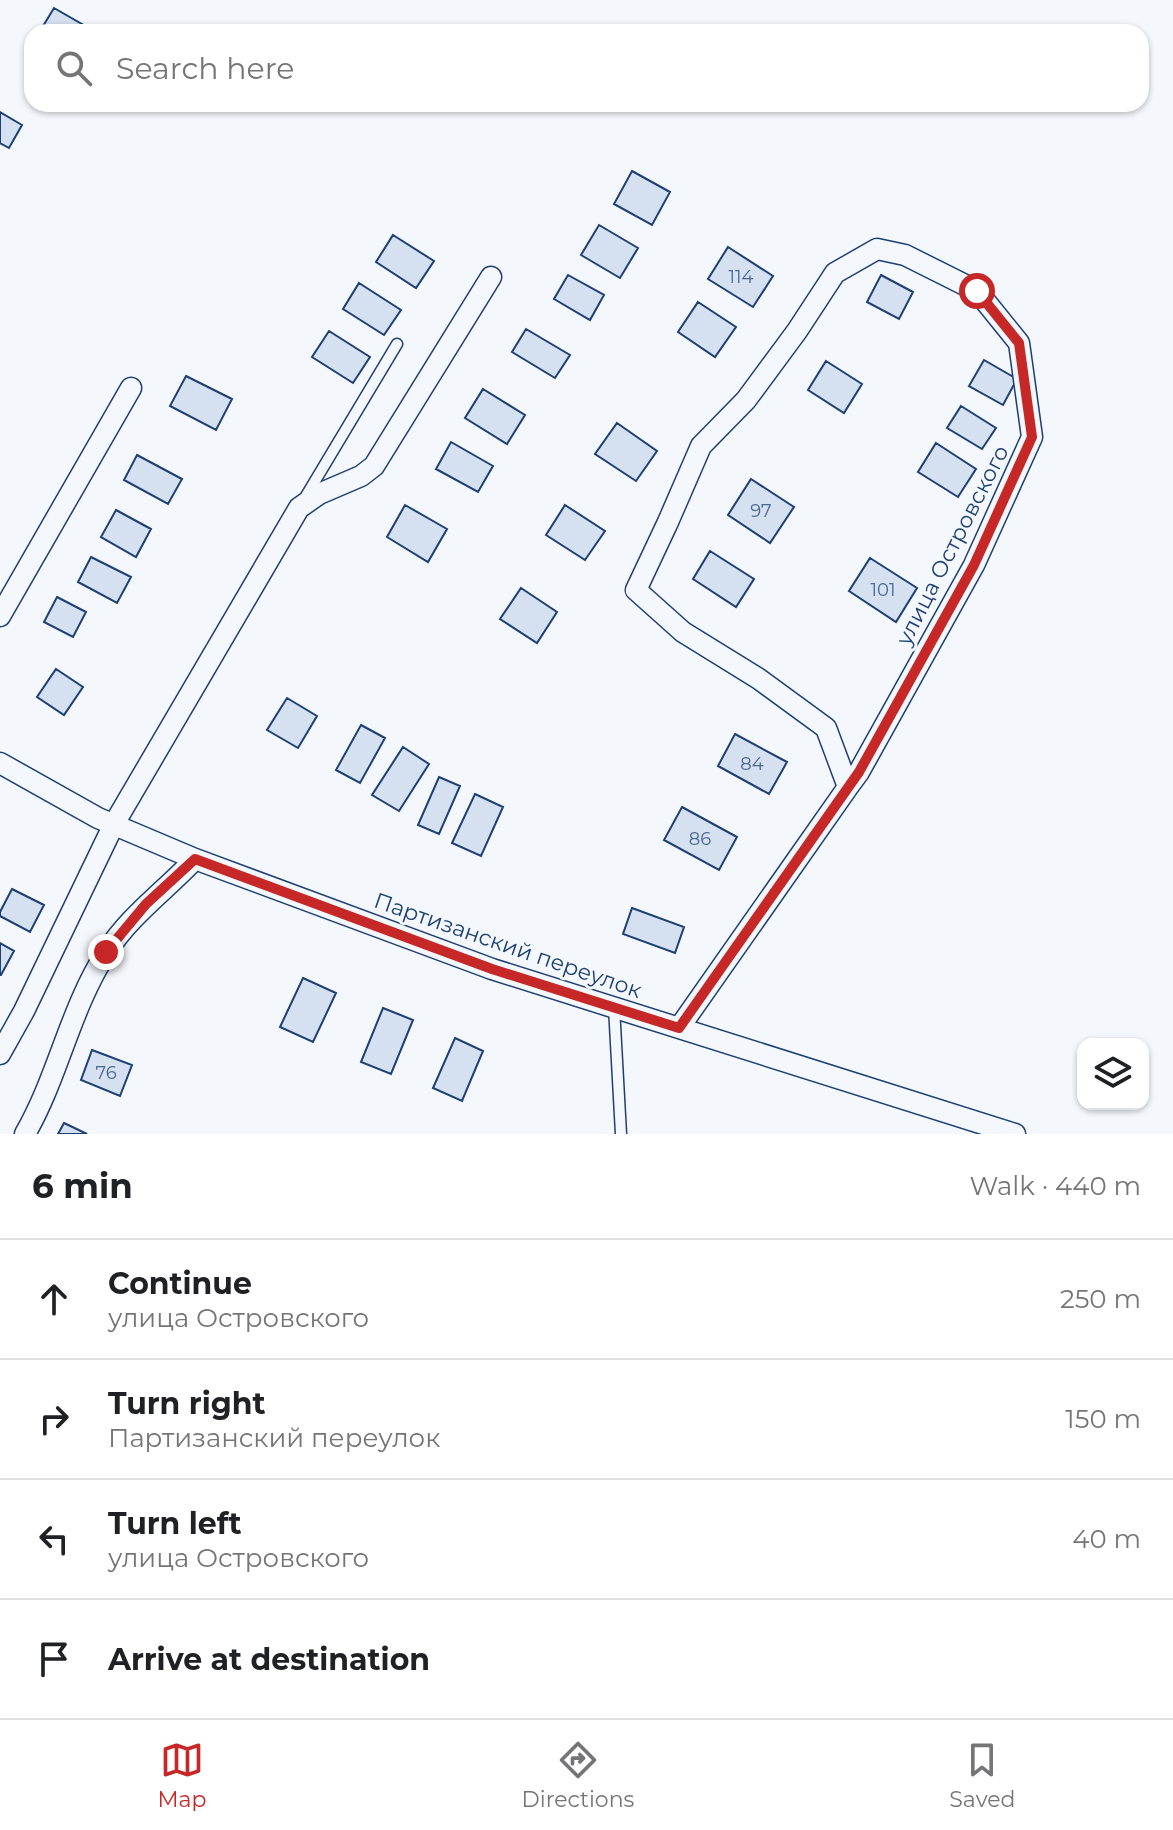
<!DOCTYPE html>
<meta charset="utf-8">
<style>
:root{--surface:#fff;--page:#f6f6f6;--text:#202124;--muted:#757577;--line:#e0e0e0;--accent:#c62828}
body{margin:0;font-family:Montserrat,sans-serif;background:var(--page);color:var(--text)}
.controls{position:absolute;right:24px;bottom:24px;display:grid;overflow:hidden;border-radius:16px;box-shadow:0 2px 6px #0004}
.controls button{width:72px;height:72px;display:grid;place-items:center;padding:0;border:0;border-bottom:2px solid var(--line);background:var(--surface);color:var(--text);font:40px sans-serif}
.stop{position:absolute;width:24px;height:24px;margin:-18px;border:6px solid #c62828;border-radius:50%;background:#fff}
.stop.end{background:#c62828;border-color:#fff;box-shadow:0 2px 8px #0008}
.list{margin:0;padding:0;list-style:none}
h2{display:flex;justify-content:space-between;align-items:center;height:104px;margin:0;padding:0 32px;font-size:34px}
h2 small{font-size:26px;font-weight:400;color:var(--muted)}
.list li{display:grid;grid-template-columns:52px 1fr auto;gap:24px;align-items:center;box-sizing:border-box;height:120px;padding:0 32px;border-top:2px solid var(--line)}
.list b{display:block;font-size:30px;white-space:nowrap}
.list p{margin:0;font-size:26px;white-space:nowrap;color:var(--muted)}
.list em{font-size:26px;font-style:normal;color:var(--muted)}
.icon{flex:none;width:44px;height:44px;fill:none;stroke:currentColor;stroke-width:2;stroke-linecap:round;stroke-linejoin:round}
.map{position:relative;flex:none;width:1173px;height:1134px;overflow:hidden}
.search{position:absolute;background:var(--surface);box-shadow:0 2px 6px #0004;left:24px;right:24px;top:24px;height:88px;display:flex;align-items:center;gap:20px;box-sizing:border-box;padding:0 28px;border-radius:24px;color:var(--muted);font-size:30px}
.sheet{height:584px;background:var(--surface)}
nav{display:flex;justify-content:space-around;align-items:center;box-sizing:border-box;height:112px;border-top:2px solid var(--line);background:var(--surface);font-size:22px;color:var(--muted)}
nav a{display:grid;justify-items:center;gap:4px}
nav .on{color:var(--accent)}
.map>svg:first-child{display:block}
</style>
<div class="map">
<svg width="1173" height="1134" viewBox="0 0 1173 1134">
<rect width="100%" height="100%" fill="#f4f7fb"/>
<path fill="#d5e0f0" stroke="#1d3f73" stroke-width="2" d="M54 8 94 31 93 32 40 31Z
M0 112 22 125 9 148 0 143Z
M632 171 670 192 652 225 614 204Z
M599 225 638 248 620 278 581 255Z
M393 235 434 261 416 288 376 262Z
M728 247 773 276 753 307 708 279Z
M568 275 604 295 590 320 554 299Z
M881 275 913 292 899 319 867 302Z
M359 283 401 310 384 335 343 309Z
M698 302 736 327 715 357 678 332Z
M526 329 570 355 555 378 512 352Z
M329 331 370 357 353 383 312 357Z
M984 360 1017 379 1003 405 969 386Z
M826 361 862 384 844 413 808 390Z
M186 376 232 399 216 430 170 406Z
M483 389 525 415 507 444 465 418Z
M961 406 996 428 982 449 947 428Z
M617 423 657 451 636 481 595 454Z
M451 442 493 466 478 492 436 469Z
M936 443 976 469 958 497 918 472Z
M137 455 182 479 168 504 124 480Z
M751 479 794 507 770 543 728 515Z
M405 505 447 529 428 562 387 537Z
M565 505 605 531 585 560 546 535Z
M116 510 151 529 136 557 101 537Z
M710 551 754 579 736 607 693 579Z
M91 557 131 577 117 603 78 582Z
M870 558 917 588 896 622 849 591Z
M521 588 557 612 537 643 500 619Z
M57 597 86 612 73 637 44 622Z
M56 669 83 687 64 715 37 697Z
M287 698 317 716 298 748 267 730Z
M361 725 385 738 360 783 336 770Z
M735 734 787 762 769 794 718 766Z
M403 747 429 764 399 811 372 795Z
M439 777 460 786 439 834 418 825Z
M475 794 503 807 481 856 452 843Z
M682 807 737 837 719 870 664 840Z
M12 889 44 905 30 932 0 916V912Z
M632 908 684 927 675 953 623 934Z
M0 943 14 951 1 975H0Z
M303 978 336 993 313 1042 280 1027Z
M383 1008 413 1020 391 1074 361 1062Z
M455 1038 483 1051 462 1101 433 1088Z
M92 1050 132 1065 120 1096 81 1080Z
M64 1123 87 1134H58Z"/>
<g fill="none" stroke-linecap="round" stroke-linejoin="round">
<g stroke="#1d3f73" stroke-width="13">
<path id="service" d="M306 496 397 344
M614 1007 621 1134"/>
</g>
<g stroke="#1d3f73" stroke-width="23">
<path id="minor" d="M0 616 131 388
M0 763 98 818 195 859 492 969 1015 1134
M679 1028 848 787 859 772 974 565 1032 437 1019 343 977 291 905 255 877 249 835 273 797 331 746 400 701 446 668 522 636 590 683 632 759 679 826 728 848 787
M0 1054 24 1011 114 824 299 508 319 494 361 476 374 466 491 277
M25 1134C58 1077 70 1009 106 953 129 916 166 890 195 859"/>
</g>
<use href="#service" stroke="#f4f7fb" stroke-width="10"/>
<use href="#minor" stroke="#f4f7fb" stroke-width="20"/>
</g>
<g fill="none" stroke-linecap="round" stroke-linejoin="round">
<path stroke="#c62828" stroke-width="10" d="M106 952 146 904 195 859 492 969 679 1028 859 772 974 565 1032 437 1019 343 977 291"/>
</g>
<g text-anchor="middle" stroke-width="6" stroke-linejoin="round" paint-order="stroke">
<g font-size="18" fill="#4b6792">
<text x="741" y="283">114</text>
<text x="761" y="517">97</text>
<text x="883" y="596">101</text>
<text x="752" y="770">84</text>
<text x="700" y="845">86</text>
<text x="106" y="1079">76</text>
</g>
<g font-size="22" fill="#1d3f73" stroke="#f4f7fb">
<text transform="translate(952 545) rotate(-63)" y="8">улица Островского</text>
<text transform="translate(508 945) rotate(19)" y="8">Партизанский переулок</text>
</g>
</g>
</svg>
<div class="controls">
<button><svg class="icon" aria-label="layers" viewBox="0 0 24 24"><path d="M12 4l9 5-9 5-9-5zM3 14l9 5 9-5"/></svg></button>
</div>
<div class="stop" style="left:977px;top:291px"></div>
<div class="stop end" style="left:106px;top:952px"></div>
<div class="search"><svg class="icon" aria-label="search" viewBox="0 0 24 24"><circle cx="10" cy="10" r="6"/><path d="M15 15l6 6"/></svg>Search here</div>
</div>
<section class="sheet">
<h2>6 min<small>Walk · 440 m</small></h2>
<ul class="list">
<li><svg class="icon" aria-label="ahead" viewBox="0 0 24 24"><path d="M12 20V5M6 11l6-6 6 6"/></svg><div><b>Continue</b><p>улица Островского</p></div><em>250 m</em></li>
<li><svg class="icon" aria-label="right" viewBox="0 0 24 24"><path d="M7 20v-9h11M14 6l5 5-5 5"/></svg><div><b>Turn right</b><p>Партизанский переулок</p></div><em>150 m</em></li>
<li><svg class="icon" aria-label="left" viewBox="0 0 24 24"><path d="M17 20v-9H6M10 6l-5 5 5 5"/></svg><div><b>Turn left</b><p>улица Островского</p></div><em>40 m</em></li>
<li><svg class="icon" aria-label="arrive" viewBox="0 0 24 24"><path d="M6 21V4h12l-3 4 3 4H6"/></svg><div><b>Arrive at destination</b></div></li>
</ul>
</section>
<nav>
<a class="on"><svg class="icon" aria-label="map" viewBox="0 0 24 24"><path d="M3 6l6-2 6 2 6-2v14l-6 2-6-2-6 2zM9 4v14M15 6v14"/></svg>Map</a>
<a><svg class="icon" aria-label="directions" viewBox="0 0 24 24"><path d="M12 3l9 9-9 9-9-9zM9 14v-3h6M13 9l2 2-2 2"/></svg>Directions</a>
<a><svg class="icon" aria-label="saved" viewBox="0 0 24 24"><path d="M7 4h10v16l-5-4-5 4z"/></svg>Saved</a>
</nav>
